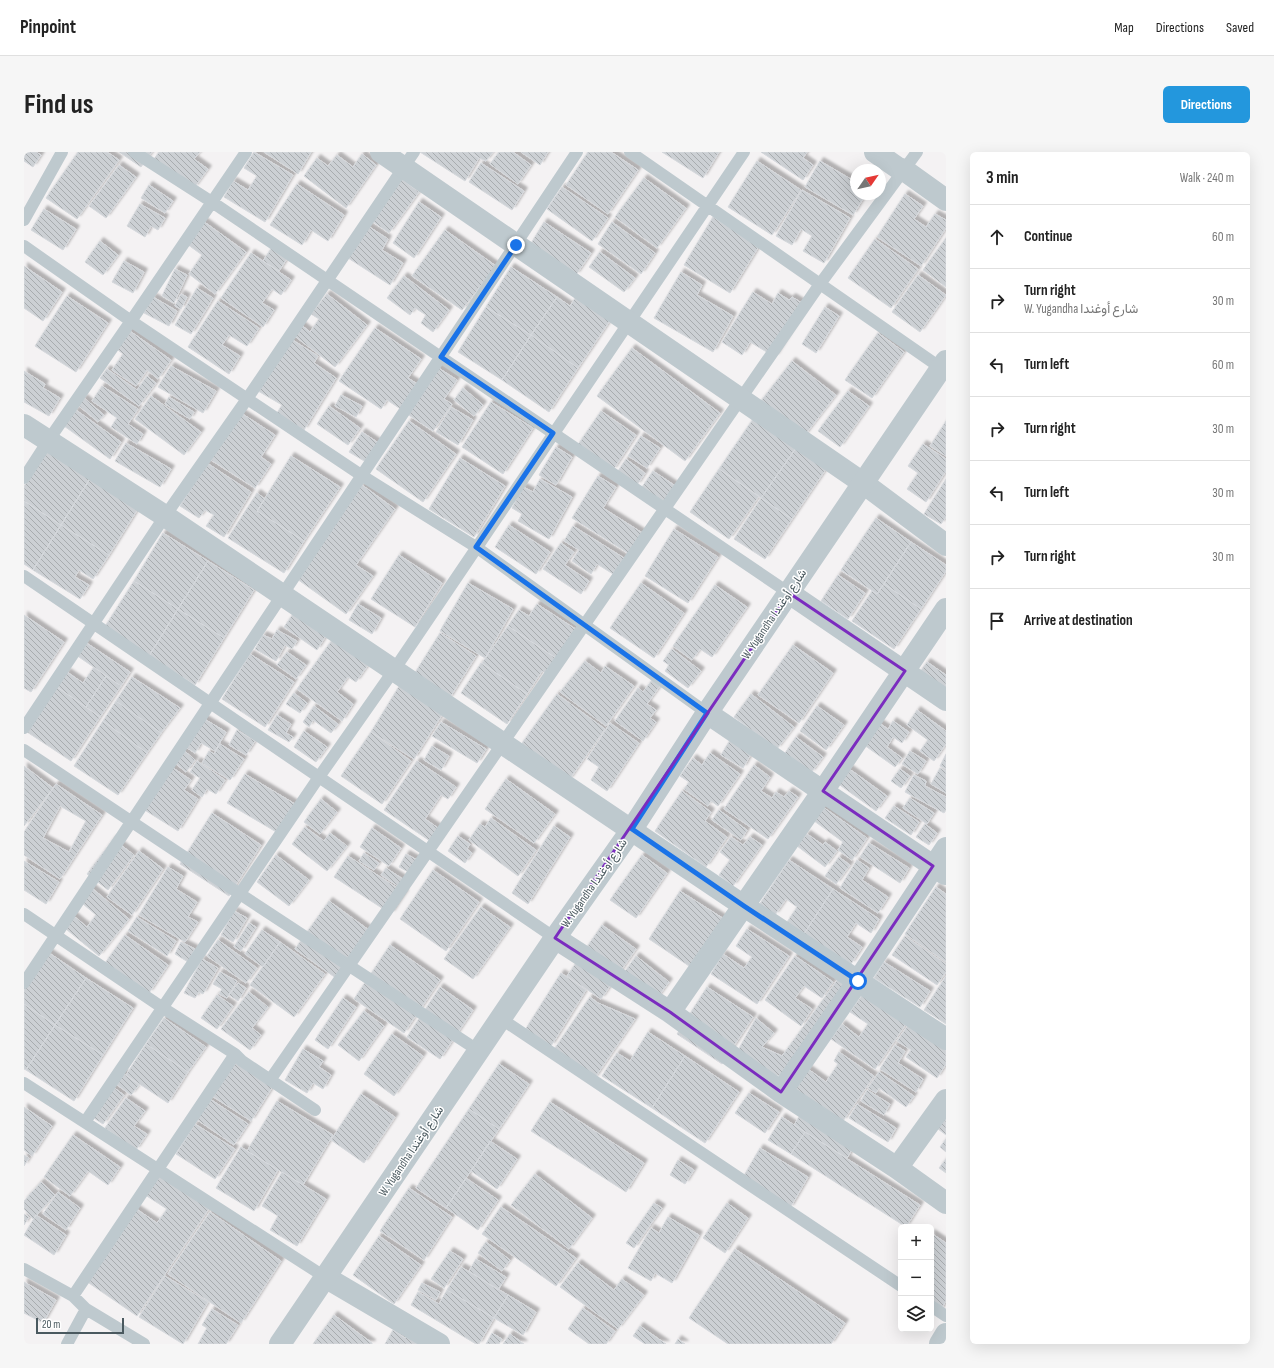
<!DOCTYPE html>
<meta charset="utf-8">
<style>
:root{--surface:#fff;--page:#f6f6f6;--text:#222;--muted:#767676;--line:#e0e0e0;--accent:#2397dd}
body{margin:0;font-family:"Sofia Sans Condensed",Vazirmatn,sans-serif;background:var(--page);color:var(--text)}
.controls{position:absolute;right:12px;bottom:12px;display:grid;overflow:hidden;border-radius:6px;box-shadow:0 4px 16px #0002}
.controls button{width:36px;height:36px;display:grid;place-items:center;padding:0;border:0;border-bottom:1px solid var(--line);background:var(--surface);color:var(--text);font:20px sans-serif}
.compass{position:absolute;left:826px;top:12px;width:36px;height:36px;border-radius:50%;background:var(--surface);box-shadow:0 4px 16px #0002;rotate:56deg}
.scale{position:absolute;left:12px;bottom:10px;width:88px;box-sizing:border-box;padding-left:4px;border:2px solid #4a595f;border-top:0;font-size:11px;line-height:14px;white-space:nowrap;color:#4a595f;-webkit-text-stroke:3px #fff;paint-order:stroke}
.stop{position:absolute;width:12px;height:12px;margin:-9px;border:3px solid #1a73e8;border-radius:50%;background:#fff}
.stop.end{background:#1a73e8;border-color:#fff;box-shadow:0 1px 4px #0008}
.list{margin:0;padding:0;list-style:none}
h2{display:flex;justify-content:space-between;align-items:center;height:52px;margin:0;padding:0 16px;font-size:17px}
h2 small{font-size:13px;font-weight:400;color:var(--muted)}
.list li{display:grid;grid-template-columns:26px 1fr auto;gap:12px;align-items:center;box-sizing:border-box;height:64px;padding:0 16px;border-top:1px solid var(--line)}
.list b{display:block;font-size:15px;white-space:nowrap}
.list p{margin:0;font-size:13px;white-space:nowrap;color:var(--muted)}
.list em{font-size:13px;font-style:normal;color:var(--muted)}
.icon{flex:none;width:22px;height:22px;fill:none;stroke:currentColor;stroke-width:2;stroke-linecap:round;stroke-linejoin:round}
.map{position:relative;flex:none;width:922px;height:1192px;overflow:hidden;border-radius:6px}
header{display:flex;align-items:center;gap:24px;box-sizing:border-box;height:56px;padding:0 20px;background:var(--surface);border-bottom:1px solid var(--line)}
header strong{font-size:19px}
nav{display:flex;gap:22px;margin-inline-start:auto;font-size:14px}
.intro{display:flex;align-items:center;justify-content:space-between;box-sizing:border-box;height:96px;padding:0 24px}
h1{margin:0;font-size:28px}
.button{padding:10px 18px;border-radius:6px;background:var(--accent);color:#fff;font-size:14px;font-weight:700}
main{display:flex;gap:24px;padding:0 24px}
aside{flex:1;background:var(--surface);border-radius:6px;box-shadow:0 4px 16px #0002}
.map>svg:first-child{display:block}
</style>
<header>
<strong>Pinpoint</strong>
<nav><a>Map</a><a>Directions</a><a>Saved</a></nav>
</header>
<div class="intro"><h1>Find us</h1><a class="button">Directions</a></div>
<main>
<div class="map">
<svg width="922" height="1192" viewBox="0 0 922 1192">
<defs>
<pattern id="building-back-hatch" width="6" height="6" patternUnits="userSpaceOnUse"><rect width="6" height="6" fill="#ccd0d4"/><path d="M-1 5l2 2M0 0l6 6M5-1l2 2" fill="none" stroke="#a8acaf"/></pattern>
<filter id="shadow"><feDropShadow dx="3.5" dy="-3.5" stdDeviation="1" flood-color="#0004"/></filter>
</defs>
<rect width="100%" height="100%" fill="#f4f2f3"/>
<path fill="url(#building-back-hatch)" stroke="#d6d9dd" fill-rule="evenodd" filter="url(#shadow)" d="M0 0H12L17 3 9 15 0 9Z
M54 0H83L95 8 53 67 22 46Z
M95 0H128L117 15Z
M135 0H176L170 7 184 17 170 36 130 7Z
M230 0 269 23 241 70 200 45 209 29 224 38 233 24 220 16Z
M240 0H287L274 22Z
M396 0H445L455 6 441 29Z
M446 0H469L462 9 455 6Z
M475 0H489L507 13 494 32 466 12Z
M497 0H524L516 13Z
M564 0H587L614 18 584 62 542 33Z
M638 0H695L679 26Z
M737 0H783L779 6 789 13 779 28Z
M338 2 352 13 322 56 280 24 293 6 304 14 313 3 329 15Z
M733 9 777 38 748 83 704 55Z
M796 9 830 29 832 26V42H842L829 63 781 35Z
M457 11 500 39 488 58 445 30Z
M95 13 112 25 82 66 65 54Z
M375 25 395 40 365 81 345 67Z
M620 26 662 56 633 96 591 65Z
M273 32 320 63 304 89 287 78 278 93 246 73Z
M125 33 149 49 141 61 117 46Z
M538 35 584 66 568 89 523 57Z
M778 38 826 66 800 111 779 99 788 84 777 77 768 93 752 84Z
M881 42 899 54 890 67 902 75 911 62 922 68V76L897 114 853 85Z
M395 50 417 65 390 106 369 91Z
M116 52 141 66 134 78 127 74 121 85 103 74Z
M20 57 52 77 39 98 7 78Z
M689 65 735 94 706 141 660 113Z
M179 69 222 100 191 142 165 122 178 103 163 92Z
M520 70 567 101 552 123 506 93Z
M588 70 631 101 617 122 574 92Z
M344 74 364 87 358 98 379 111 366 133 324 106Z
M421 78 472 114 438 158 388 124Z
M922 86V135L899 118Z
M851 87 894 117 867 156 824 126Z
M76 89 94 103 79 123 61 110Z
M248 95 264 105 255 119 239 109Z
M576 100 611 126 600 140 565 115Z
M227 101 267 128 257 143 248 137 238 151 250 158 239 175 197 146Z
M100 109 120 120 109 141 88 130Z
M0 114 38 140 19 169 0 156Z
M487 115 533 145 507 183 462 155Z
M151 117 163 123 150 151 138 144Z
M657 120 678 133 673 143 709 164 689 200 630 166Z
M894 123 922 143 896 180 868 160Z
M380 124 425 158 409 180 397 171 402 163 391 156 386 163 363 146Z
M173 136 189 146 167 182 151 173Z
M729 140 748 152 754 141 765 148 768 145 783 154 751 205 726 190 718 203 698 190Z
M157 142 163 145 157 157 151 154Z
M303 142 343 173 311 215 268 182 276 172 286 180 295 167 287 162Z
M553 143 587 167 554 216 507 183 533 145 546 154Z
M43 144 84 171 52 220 11 194Z
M129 145 153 159 145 174 120 161Z
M194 149 235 176 223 194 205 183 198 193 216 204 205 222 164 195Z
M462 155 507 183 478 228 434 200Z
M801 155 815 164 792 201 778 192Z
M351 176 397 207 384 226 395 233 378 258 363 248 357 257 315 229Z
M103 177 147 208 134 227 123 218 112 234 88 218 99 202 90 195Z
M854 181 880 200 848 246 821 228Z
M507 183 554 216 525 260 478 228Z
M267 187 294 204 290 211 312 226 280 278 253 261 258 253 234 239Z
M608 196 696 261 661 309 573 244Z
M768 209 812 243 777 288 733 254Z
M147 214 192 239 179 261 134 235Z
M413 215 433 228 420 247 428 252 409 279 383 262Z
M83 217 113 238 123 224 132 231 115 254 76 226Z
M0 219 21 232 19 236 36 246 25 264 0 250Z
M78 234 114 257 104 272 119 282 113 292 87 275 93 266 68 249Z
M439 236 459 253 450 264 430 248Z
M824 239 845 254 816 295 794 279Z
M317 243 338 254 332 265 311 254Z
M127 244 177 280 160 303 111 267Z
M145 245 170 260 166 267 141 252Z
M60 246 80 263 74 270 54 253Z
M467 250 509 276 479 322 438 295Z
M305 254 336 276 324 293 293 272Z
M427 255 449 268 434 293 412 280Z
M52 258 97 290 86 307 40 274Z
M577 259 612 283 589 318 553 294Z
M217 261 251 283 237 305 247 312 231 336 187 308Z
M729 267 772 296 737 346 695 317Z
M385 269 432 302 399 350 352 317Z
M922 269V304L906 294Z
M338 280 359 294 347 313 325 300Z
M617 284 636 296 623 316 604 304Z
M102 291 147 317 136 335 91 309Z
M899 292 922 307V319L902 350 883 337 894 321 884 314Z
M532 295 548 305 532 333 515 323Z
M772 296 802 317 768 367 737 346Z
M23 297 67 325 37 373 0 349V334Z
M267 304 316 335 280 389 233 359Z
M436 306 481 334 450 385 405 357Z
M602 307 621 321 613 333 594 319Z
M183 311 227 340 200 385 182 374 190 363 181 358 175 366 156 354Z
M695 317 735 344 705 387 666 360Z
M629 319 653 335 642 352 618 335Z
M574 324 592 335 579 356 620 382 607 403 548 366Z
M67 325 115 355 85 403 37 373Z
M516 327 548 345 525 387 494 369 498 362 488 356 499 335 509 340Z
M922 327V365L917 372 900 362Z
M338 333 371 357 332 413 349 424 322 462 273 427Z
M233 341 241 347 233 359 280 389 260 421 204 386Z
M737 346 768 367 741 407 710 387Z
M0 349 37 373 9 418 0 412Z
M852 366 887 390 853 442 817 418Z
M37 373 85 403 69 427 55 418 51 425 65 433 56 447 9 418Z
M485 373 526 400 512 422 471 395Z
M549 374 600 406 589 422 573 412 567 422 548 409 555 398 540 389Z
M650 377 694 405 664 451 621 424Z
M139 381 184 409 154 457 110 429Z
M887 390 922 413V419L897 457 860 432Z
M537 391 550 400 541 413 565 429 557 442 519 417Z
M375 403 418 431 391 475 347 447Z
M184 409 230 438 200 486 154 457Z
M814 423 841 441 824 467 797 449Z
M110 429 154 457 125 504 80 476Z
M444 431 489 457 461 506 416 479Z
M617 431 660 461 630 506 586 476Z
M860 432 897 457 870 497 828 469 848 439 853 442Z
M691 433 723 455 688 505 676 497 668 508 649 494Z
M334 452 357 466 348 482 325 468Z
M513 452 553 478 533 507 484 474 495 458 505 464Z
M154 457 200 486 171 533 125 504Z
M271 459 303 482 293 498 260 475Z
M0 463 40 490 7 540 0 536Z
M484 474 538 510 527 524 518 519 503 542 458 511Z
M253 478 273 489 268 497 261 493 252 509 231 497 239 483 248 487Z
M416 481 452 504 425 547 389 524Z
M308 488 344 513 332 530 324 525 313 540 329 552 318 569 273 537Z
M61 490 106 520 97 534 52 503Z
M769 493 809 521 775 571 734 543Z
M648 497 677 519 664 536 641 519 645 513 639 509Z
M263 500 282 513 272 527 253 513Z
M226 502 270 530 241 575 198 547Z
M561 509 577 521 581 514 610 534 582 574 536 540Z
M903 510 922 523V544L893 524Z
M457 511 503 542 483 572 437 541Z
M70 515 82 524 62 555 33 535 43 520 59 531Z
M82 524 97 534 76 565 62 555Z
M108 525 156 556 137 581 92 549Z
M628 528 636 534 623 552 632 558 626 566 632 570 619 589 591 569 614 536 619 540Z
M377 531 421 558 390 607 347 580Z
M33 535 76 565 47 609 3 580Z
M270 541 283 551 276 561 262 552Z
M533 542 581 577 545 628 496 594Z
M727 542 770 575 753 597 710 565Z
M92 549 137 581 123 601 79 569Z
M290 554 314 572 307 581 289 568 285 575 279 570Z
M793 554 820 573 802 598 776 579Z
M893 558 922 579V592L910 609 896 599 904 588 883 573Z
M253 563 267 572 262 581 269 585 265 590 244 578Z
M177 565 202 580 191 599 177 591 171 601 160 594Z
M79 569 123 601 94 643 50 614Z
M869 569 885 580 878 591 869 585 863 595 878 606 871 615 840 593 855 571 864 577Z
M417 570 462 597 453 611 408 584Z
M586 571 615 591 583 639 567 628 575 615 563 607Z
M213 578 231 589 222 603 205 593Z
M280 579 303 595 292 610 270 595Z
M347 580 387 609 358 652 317 624Z
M772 585 799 605 787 621 761 601Z
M706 588 727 602 719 616 697 603Z
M196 592 220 607 206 628 178 611 185 599 190 602Z
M408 594 425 604 417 618 400 608Z
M156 595 171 608 162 620 146 607Z
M886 599 902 609 894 622 878 612Z
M686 601 716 622 694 654 687 649 684 654 660 637 665 630 656 624 669 606 678 613Z
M922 602V617L916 614Z
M173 609 201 628 192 642 183 637 178 645 168 638 176 626 166 620Z
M393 609 432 635 424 647 417 643 401 667 420 680 412 693 360 658Z
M730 613 746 625 737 639 748 646 752 640 760 645 765 639 774 645 744 687 700 657Z
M0 614 29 636 0 674Z
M146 614 167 628 160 638 174 647 154 679 119 657Z
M824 616 863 644 852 659 813 631Z
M916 616 922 619V641L907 632Z
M876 617 886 624 877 636 867 629Z
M221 622 271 652 254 681 203 651Z
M890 623 902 629 901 634 922 645V658L920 661 881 640Z
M482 627 531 662 510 691 461 657Z
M32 632 78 663 36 727 0 703V680ZM36 654 62 669 45 700 19 686Z
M658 639 687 660 681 669 703 685 682 715 631 679Z
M886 646 910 661 903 672 879 656Z
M297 647 313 660 296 682 280 670Z
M796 653 843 686 828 708 814 698 819 690 786 666Z
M870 654 895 670 887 683 861 666Z
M695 658 723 678 717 688 688 668Z
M188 661 237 693 205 744 156 712Z
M467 666 512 698 494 724 445 688 456 672 461 675Z
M901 672 913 681 905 693 892 685Z
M530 674 546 685 504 752 488 741Z
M281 675 300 689 306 681 323 694 303 719 268 692Z
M348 676 377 696 365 714 336 695Z
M783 682 799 693 801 690 813 699 801 715 773 694Z
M434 684 446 692 443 697 448 701 441 711 424 699Z
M707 685 719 693 726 685 738 693 709 734 695 723 706 708 696 700Z
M89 687 110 703 84 738 63 722Z
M845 691 885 716 876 731 836 705Z
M115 699 139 717 108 763 83 745Z
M340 701 355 711 350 718 335 709Z
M382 702 397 710 390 723 375 715Z
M252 703 285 728 265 754 233 730Z
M618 703 643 721 612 766 586 748Z
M324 704 381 741 367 762 310 725Z
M815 705 826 713 812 732 801 724Z
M765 708 809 737 780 782 763 770 773 755 762 747 751 763 735 753Z
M833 708 845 716 838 728 864 745 854 761 816 736Z
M0 709 35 730 22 752 0 738Z
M144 715 159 724 152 737 173 750 164 765 174 770 161 790 115 763Z
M362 716 385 731 380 738 357 723Z
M409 718 455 750 422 799 376 767Z
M63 732 105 767 75 804 37 773 46 761 63 775 72 763 52 746Z
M912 735 922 742V810L881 782Z
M809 737 855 767 847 781 832 771 823 785 838 795 827 812 780 782Z
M656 739 700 767 668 816 625 787Z
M305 749 349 781 316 829 271 797Z
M457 755 486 775 449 827 420 807Z
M210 759 223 766 209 790 197 783Z
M113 765 152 789 143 804 104 779Z
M225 771 232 775 217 799 210 795Z
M578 773 612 797 577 847 543 824Z
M723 777 765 804 733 852 687 822 699 802 720 816 728 805 712 794Z
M238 778 256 790 239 815 221 802Z
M101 783 144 813 125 841 81 811Z
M881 784 922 812V820L913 833 868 803Z
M194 788 233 816 222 831 183 804Z
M157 790 171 797 164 810 151 802Z
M256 790 301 822 270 865 226 833Z
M366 793 416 828 380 881 330 847Z
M18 796 62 826 31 873 0 852V823Z
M612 804 645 830 628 853 595 828Z
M771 804 809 830 798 846 780 834 771 846 788 857 777 874 741 848Z
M178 807 194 816 179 842 175 840 171 846 160 841Z
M860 810 906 839 896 855 850 826Z
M196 820 213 829 203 846 195 842 198 837 189 832Z
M537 821 562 838 527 894 501 878Z
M922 824V872L900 858Z
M62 826 109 856 79 903 31 873Z
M814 827 827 834 764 923 752 924 713 900 732 866 750 881 738 895 758 904Z
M214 831 222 836 214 849 205 843Z
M416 835 449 858 416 907 383 885Z
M683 835 729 865 698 912 653 882Z
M225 840 244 855 228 876 237 883 226 898 197 877Z
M839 842 882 872 851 917 807 887 818 872 835 885 844 872 826 860Z
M193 843 209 854 193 877 177 866Z
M566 845 574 851 611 867 570 927 529 899Z
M319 846 332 855 304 897 291 888Z
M0 852 31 873 2 918 0 917Z
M340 859 360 874 335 909 314 893Z
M140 866 182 895 164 920 122 892Z
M885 872 922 898V912L913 926 882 905 887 898 873 889Z
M31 873 79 903 50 949 2 918Z
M624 880 661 904 628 956 578 924 593 901 606 909Z
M368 882 399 904 370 944 340 922Z
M122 892 164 920 144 951 102 923Z
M871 893 881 899 874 911 899 927 892 940 856 917Z
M279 897 299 909 295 915 307 923 299 937 289 931 283 941 261 928Z
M815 900 850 924 819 969 771 937 784 917 802 930 814 912 810 909Z
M661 904 715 940 681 991 628 956Z
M209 909 249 934 227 969 188 944Z
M475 912 505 932 475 977 445 957Z
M92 916 115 933 107 943 85 927Z
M855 920 890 944 882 955 855 936 852 941 844 936Z
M86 933 100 943 79 972 65 963Z
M843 938 866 952 860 963 837 949Z
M725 941 755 960 741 981 711 961Z
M337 942 371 965 340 1011 307 988Z
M102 946 121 959 110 974 123 982 112 998 81 976Z
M186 947 224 972 210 993 172 967Z
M253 949 309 983 279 1033 223 999Z
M526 950 620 1011 602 1040 507 979Z
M833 952 872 976 864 990 825 966Z
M0 955 28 974 8 1004 0 998Z
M445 957 475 977 422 1056 392 1036Z
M922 958V983L910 974Z
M778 960 831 993 823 1006 770 973Z
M758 965 781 980 767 1002 744 988Z
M171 972 211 997 191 1027 152 1002Z
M781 980 896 1053 882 1075 767 1002Z
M49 983 96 1015 84 1033 64 1019 46 1044 20 1025Z
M922 987V1000L916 995Z
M466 989 493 1007 473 1037 447 1019Z
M217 995 254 1018 230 1059 192 1036Z
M736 996 784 1025 766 1056 718 1027Z
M0 1003 5 1006 0 1014Z
M922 1007V1021L915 1016Z
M654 1008 670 1018 661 1032 646 1023Z
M130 1017 186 1055 113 1164 59 1127 108 1054 133 1071 143 1057 115 1039Z
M258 1020 302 1047 273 1094 246 1078 254 1064 238 1054Z
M511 1022 568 1066 545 1097 487 1053Z
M442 1026 474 1048 454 1078 422 1056Z
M17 1030 31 1043 9 1067 0 1057V1049Z
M385 1036 428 1065 400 1108 356 1079Z
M34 1040 56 1056 42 1078 19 1062Z
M630 1051 638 1056 610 1096 602 1091Z
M703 1051 724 1066 701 1101 679 1086Z
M477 1055 552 1106 532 1134 458 1082Z
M186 1060 257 1109 217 1171 144 1122Z
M0 1062 5 1065 0 1073Z
M12 1063 42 1083 30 1103 0 1083Z
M644 1065 675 1083 648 1131 631 1121 627 1129 604 1116 627 1076 635 1081Z
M907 1081 922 1091V1149L916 1159 907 1154Z
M355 1084 397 1113 370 1152 329 1123Z
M462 1090 486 1108 478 1119 454 1101Z
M711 1097 821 1171 807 1192H704L665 1166Z
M426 1099 439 1107 420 1136 407 1127Z
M452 1107 482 1125 474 1138 445 1119Z
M554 1111 590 1138 598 1127 620 1143 594 1177 536 1135Z
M437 1115 484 1143 470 1166 423 1138Z
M141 1124 184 1150 159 1192 115 1165Z
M0 1130 32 1148 19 1171 0 1161Z
M398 1131 416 1140 412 1148 394 1138Z
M423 1138 470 1166 455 1192H452L387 1153 394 1140 415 1152Z
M484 1143 512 1160 499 1183 470 1166Z
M559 1156 591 1179 582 1192H565L544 1177Z
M188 1157 214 1173 202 1192H174L183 1176 178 1173Z
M310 1163 348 1191V1192H289Z
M616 1174 642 1192H621L609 1184Z
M369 1178 381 1186 386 1178 409 1192H361Z
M468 1181 478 1187 475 1192H462Z
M486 1182 500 1192H479Z
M654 1187 661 1192H651Z"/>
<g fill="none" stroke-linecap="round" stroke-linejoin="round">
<path stroke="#bec9ce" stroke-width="12" d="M110 0 188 50 765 441
M606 0 917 216
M0 68 38 0
M0 94 107 169 337 323 452 395 683 561
M0 326 24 289 107 169 222 0
M0 424 531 786
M0 576 141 364 223 247 390 0
M0 598 216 742 455 899
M0 762 139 856 211 902 218 909 291 958
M0 831 553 0
M476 866 877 1134
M246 928 796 132 893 0
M0 931 301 1125
M61 970 295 625 370 518 720 0
M0 1117 49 1144 62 1157 120 1192
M49 1144 211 902
M907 1154 922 1164
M43 1192 62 1157"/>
<path stroke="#bec9ce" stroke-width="22" d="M357 0 839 331 922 393
M851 0 874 16 880 18 922 48
M0 273 141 364 720 754 922 887
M765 441 922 548
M683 561 921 722
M531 786 646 860 757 940 873 1016 922 1051
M646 860 799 639 922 457
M757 940 834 829 922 696
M873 1016 922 948
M301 1125 415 1192
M916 1192 922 1182"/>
<path stroke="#bec9ce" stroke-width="22" d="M256 1192 531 786 608 677 683 561 922 209"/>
</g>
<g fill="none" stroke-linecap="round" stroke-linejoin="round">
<path stroke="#1a73e8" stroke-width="5" d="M492 93 417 205 529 281 452 395 683 561 608 677 720 754 834 829"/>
</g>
<path fill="none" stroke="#7b2cbf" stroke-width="3" stroke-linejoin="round" d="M765 441 881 519 799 639 909 714 757 940 646 860 531 786Z"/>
<g text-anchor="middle" stroke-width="3" stroke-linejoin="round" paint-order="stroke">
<g font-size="12" fill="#4a595f" stroke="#fff">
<text transform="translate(750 462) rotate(-56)" y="4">W. Yugandha شارع أوغندا</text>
<text transform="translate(570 731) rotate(-55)" y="4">W. Yugandha شارع أوغندا</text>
<text transform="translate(387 999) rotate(-56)" y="4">W. Yugandha شارع أوغندا</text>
</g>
</g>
</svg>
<div class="controls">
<button>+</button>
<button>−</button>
<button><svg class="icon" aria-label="layers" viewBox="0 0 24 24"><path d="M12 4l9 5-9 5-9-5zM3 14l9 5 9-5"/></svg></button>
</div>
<svg class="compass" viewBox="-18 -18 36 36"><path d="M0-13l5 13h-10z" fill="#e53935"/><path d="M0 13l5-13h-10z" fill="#767676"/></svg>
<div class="scale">20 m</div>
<div class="stop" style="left:834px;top:829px"></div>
<div class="stop end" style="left:492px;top:93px"></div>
</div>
<aside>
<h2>3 min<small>Walk · 240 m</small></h2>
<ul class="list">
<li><svg class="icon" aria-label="ahead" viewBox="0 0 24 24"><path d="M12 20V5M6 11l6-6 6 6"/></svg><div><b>Continue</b></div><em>60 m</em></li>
<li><svg class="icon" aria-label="right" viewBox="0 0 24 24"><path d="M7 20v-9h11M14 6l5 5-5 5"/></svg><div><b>Turn right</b><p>W. Yugandha شارع أوغندا</p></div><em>30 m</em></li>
<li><svg class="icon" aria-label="left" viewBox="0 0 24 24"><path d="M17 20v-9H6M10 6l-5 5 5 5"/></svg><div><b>Turn left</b></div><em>60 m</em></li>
<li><svg class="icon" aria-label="right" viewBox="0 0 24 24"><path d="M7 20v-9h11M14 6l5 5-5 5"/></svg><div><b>Turn right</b></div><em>30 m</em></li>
<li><svg class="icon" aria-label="left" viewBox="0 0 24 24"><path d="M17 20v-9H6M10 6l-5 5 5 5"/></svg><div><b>Turn left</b></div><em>30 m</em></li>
<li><svg class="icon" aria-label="right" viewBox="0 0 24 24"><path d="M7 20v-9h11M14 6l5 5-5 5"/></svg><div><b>Turn right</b></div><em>30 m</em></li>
<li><svg class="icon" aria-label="arrive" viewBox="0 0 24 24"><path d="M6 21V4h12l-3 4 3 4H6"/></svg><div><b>Arrive at destination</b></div></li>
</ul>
</aside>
</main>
